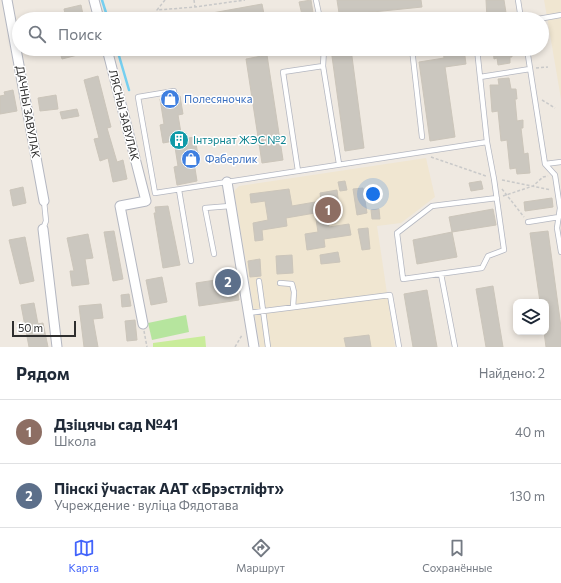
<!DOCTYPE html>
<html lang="ru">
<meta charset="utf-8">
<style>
:root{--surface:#fff;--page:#f2f2f3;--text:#1f2937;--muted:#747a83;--line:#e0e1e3;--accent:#4264fb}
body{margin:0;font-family:Commissioner,sans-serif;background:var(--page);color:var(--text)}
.controls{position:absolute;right:12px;bottom:12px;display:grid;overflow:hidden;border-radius:8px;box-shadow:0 2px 6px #0003}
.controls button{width:36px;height:36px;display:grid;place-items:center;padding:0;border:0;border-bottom:1px solid var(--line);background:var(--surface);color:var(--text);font:20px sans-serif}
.scale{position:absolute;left:12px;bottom:10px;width:64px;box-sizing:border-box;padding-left:4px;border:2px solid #2e2e2e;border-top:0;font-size:11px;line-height:14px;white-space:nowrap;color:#2e2e2e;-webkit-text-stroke:3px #fff;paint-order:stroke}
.you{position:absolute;left:373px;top:194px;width:14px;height:14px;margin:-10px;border:3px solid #fff;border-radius:50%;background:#1a73e8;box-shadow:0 0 0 6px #1a73e833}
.badge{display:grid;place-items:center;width:26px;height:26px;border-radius:50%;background:var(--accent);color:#fff;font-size:13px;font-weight:700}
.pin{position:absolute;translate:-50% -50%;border:2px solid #fff;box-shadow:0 1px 4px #0006}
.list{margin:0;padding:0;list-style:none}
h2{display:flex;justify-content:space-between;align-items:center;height:52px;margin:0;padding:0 16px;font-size:17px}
h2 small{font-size:13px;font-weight:400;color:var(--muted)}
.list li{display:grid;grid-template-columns:26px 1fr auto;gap:12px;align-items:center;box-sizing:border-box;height:64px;padding:0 16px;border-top:1px solid var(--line)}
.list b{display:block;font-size:15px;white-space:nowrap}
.list p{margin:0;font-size:13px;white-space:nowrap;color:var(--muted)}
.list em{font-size:13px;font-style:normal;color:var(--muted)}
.icon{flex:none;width:22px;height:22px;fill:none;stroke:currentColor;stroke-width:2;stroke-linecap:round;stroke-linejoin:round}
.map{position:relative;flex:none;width:561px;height:347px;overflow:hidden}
.search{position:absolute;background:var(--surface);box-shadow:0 2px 6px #0003;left:12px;right:12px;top:12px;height:44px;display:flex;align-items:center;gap:10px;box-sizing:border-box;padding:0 14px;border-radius:22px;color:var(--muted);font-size:15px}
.sheet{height:180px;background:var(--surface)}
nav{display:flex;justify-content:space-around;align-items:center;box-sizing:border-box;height:56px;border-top:1px solid var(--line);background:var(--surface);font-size:11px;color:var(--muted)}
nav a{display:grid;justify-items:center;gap:2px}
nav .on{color:var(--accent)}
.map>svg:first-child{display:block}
</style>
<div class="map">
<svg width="561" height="347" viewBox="0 0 561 347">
<rect width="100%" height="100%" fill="#efe9e1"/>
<path fill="#f0e6d1" d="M544 0H561V99L547 17Z
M426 158 435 197 401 223 377 226 395 347H260L234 191 239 186Z"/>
<path fill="#b6e59e" d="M186 315 189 332 152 340 148 323Z"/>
<path fill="#c9ec9a" d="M205 336 206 347H153V343Z"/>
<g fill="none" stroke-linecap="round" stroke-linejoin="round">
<path stroke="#75cff0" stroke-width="2.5" d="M102 0 108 19
M117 49 129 90"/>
</g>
<path fill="#cbc7bf" stroke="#cbc5ba" d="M311 0 314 19H303L299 2Z
M337 0H421L422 7 343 15V12L339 13Z
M486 0H504L507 19H487Z
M262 4 265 19H201V15Z
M81 5 84 19H66L64 9Z
M59 49H93V51L62 59Z
M331 49H351L364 148 345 151Z
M443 49H464L466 64 445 67 455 137 430 141 419 62 444 58Z
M493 49H511L512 57H510V63L498 65 497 58 494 59Z
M267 55 283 160 262 163 246 59Z
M98 76 111 127 107 128 117 162 123 160 127 179 113 182 108 158 100 161 94 139 99 138 84 80Z
M509 78 511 89H516L517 99H515L517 121 523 120V128H521L524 154 528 153 530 173 517 174 516 168 510 169 507 140 501 141 498 111 492 112 490 85H499L498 79Z
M13 90 17 111 0 114V96L5 95 4 92Z
M56 95 58 109 40 111 38 98Z
M180 96 183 114 178 115 182 139 195 137 198 156H193L197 181 177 185 174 167 178 166 174 141 163 143 160 125 164 124 160 99Z
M77 109 79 116 62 119 60 112Z
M345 181 347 190 340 191 338 182Z
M481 181 483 189 471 191 469 183Z
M23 187 26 203 13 206 10 190Z
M363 188 367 213 357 215 353 189Z
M289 189 292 206 321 201 320 193 337 190 339 206 326 208 329 227 349 224 351 235 324 239 325 247 307 250 305 234 318 232 315 213 286 218 287 226 262 230 263 240 255 241 253 223 268 220 265 201 251 203 250 194Z
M552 198 553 207 525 211 524 202Z
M168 206 180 265 163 268 154 213H156L155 207Z
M379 209 380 219H372L371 210Z
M493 209 496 225 452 232 449 217Z
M368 228 370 249 362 250 358 229Z
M114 231 123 279 113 281 104 232Z
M548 231 561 327V347H546L544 332H546V302H540L530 233Z
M452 232 457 257 417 264 413 240Z
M88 234 93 258 85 259 89 284 72 286 70 271H74L67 238Z
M25 237 34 281 20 284 9 240Z
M338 252 340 262 321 264 320 255Z
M292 255 293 273 277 274 276 256Z
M260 259 261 276 250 277 248 261Z
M162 277 167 302 151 305 146 280Z
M235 277 239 300 199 306 196 283Z
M493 286 503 347H486L476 289Z
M427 290 437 347H413L404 294Z
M129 294 131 306 122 307 121 295Z
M34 303 38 324 43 323 48 347H29L21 305Z
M101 304 103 318 93 319 98 347H84L79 306Z
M135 320 137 340 127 341 125 321Z
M369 335 371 347H346L344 338Z"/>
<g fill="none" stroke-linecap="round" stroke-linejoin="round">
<g stroke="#b4b7c1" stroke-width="6">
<path id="service" d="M316 0 320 19
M518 0 521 19
M538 19 561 15
M412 49 422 137
M477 49 480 77
M527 49 545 164 555 175 560 208 557 228 561 252
M323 66 324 49
M174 91 138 97 155 193 487 142 480 77 530 69
M487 142 494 179 504 250 488 256 482 268 403 279 397 233 432 206 497 198
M545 164 561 162
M298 171 283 72 323 66 339 164
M179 190 191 261
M528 222 559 217
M43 229 46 221 44 201
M214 254 205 208 230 206
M441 274 455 347
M259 281 268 347
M280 283 292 284 294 292 293 307
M248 313 390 295 399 347"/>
</g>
<g stroke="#b4b7c1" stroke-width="11">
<path id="minor" d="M7 0 44 201
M94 0 99 19
M107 49 146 201 120 206 143 324
M227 182 254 347
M43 229 57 347"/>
</g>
<path stroke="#c9c9c9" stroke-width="1.5" stroke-dasharray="3 2" stroke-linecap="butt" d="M165 0 157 10 195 7 245 0
M194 0 195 7
M536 68 548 67
M542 100 555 108
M431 157 486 176
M502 180 551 190
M502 189 524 217
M503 196 533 186 543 177 548 176
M144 331 147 347
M235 347 242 335"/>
<use href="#service" stroke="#fff" stroke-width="4.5"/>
<use href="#minor" stroke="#fff" stroke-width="9"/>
</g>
<defs>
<g id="shop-disc" transform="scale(1)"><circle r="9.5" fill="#3f7fe0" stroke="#fff"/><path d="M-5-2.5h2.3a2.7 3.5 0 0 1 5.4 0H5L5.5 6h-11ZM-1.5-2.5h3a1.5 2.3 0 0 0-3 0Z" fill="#fff"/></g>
<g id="building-disc" transform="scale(1)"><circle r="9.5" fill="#0f9aa8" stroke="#fff"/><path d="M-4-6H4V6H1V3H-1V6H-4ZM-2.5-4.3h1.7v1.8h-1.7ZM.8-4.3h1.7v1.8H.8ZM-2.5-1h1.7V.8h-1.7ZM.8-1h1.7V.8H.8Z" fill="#fff"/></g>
</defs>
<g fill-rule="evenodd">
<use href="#shop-disc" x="170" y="99"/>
<use href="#building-disc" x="179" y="140"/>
<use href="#shop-disc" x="191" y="159"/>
</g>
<g text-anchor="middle" stroke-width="3" stroke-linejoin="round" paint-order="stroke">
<g font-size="11" fill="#366cbe" stroke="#fff" text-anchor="start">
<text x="184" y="103">Полесяночка</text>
<text x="205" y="163">Фаберлик</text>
</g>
<g font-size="11" fill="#2e2e2e" stroke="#fff">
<text transform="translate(28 112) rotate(80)" y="4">ДАЧНЫ ЗАВУЛАК</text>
<text transform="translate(124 115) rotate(76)" y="4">ЛЯСНЫ ЗАВУЛАК</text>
</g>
<g font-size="11" fill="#0d838f" stroke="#fff" text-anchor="start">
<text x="193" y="144">Інтэрнат ЖЭС №2</text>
</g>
</g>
</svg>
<div class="controls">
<button><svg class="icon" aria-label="layers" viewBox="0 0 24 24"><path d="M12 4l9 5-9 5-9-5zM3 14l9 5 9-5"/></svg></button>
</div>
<div class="scale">50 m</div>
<div class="you"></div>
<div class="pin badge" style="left:328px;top:210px;background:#8d6e63">1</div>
<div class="pin badge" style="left:228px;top:282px;background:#5c6f8a">2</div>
<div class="search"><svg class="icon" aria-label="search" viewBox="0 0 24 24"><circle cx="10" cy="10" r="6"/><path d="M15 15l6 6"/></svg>Поиск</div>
</div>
<section class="sheet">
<h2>Рядом<small>Найдено: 2</small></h2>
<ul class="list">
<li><span class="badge" style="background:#8d6e63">1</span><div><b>Дзіцячы сад №41</b><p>Школа</p></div><em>40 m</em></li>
<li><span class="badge" style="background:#5c6f8a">2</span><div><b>Пінскі ўчастак ААТ «Брэстліфт»</b><p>Учреждение · вуліца Фядотава</p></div><em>130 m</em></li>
</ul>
</section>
<nav>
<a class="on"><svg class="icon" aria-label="map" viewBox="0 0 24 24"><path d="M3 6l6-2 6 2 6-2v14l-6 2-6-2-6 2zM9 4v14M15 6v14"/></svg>Карта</a>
<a><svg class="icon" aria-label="directions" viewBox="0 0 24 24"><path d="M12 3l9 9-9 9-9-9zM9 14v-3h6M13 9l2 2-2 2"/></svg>Маршрут</a>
<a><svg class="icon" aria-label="saved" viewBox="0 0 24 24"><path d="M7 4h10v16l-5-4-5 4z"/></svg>Сохранённые</a>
</nav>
